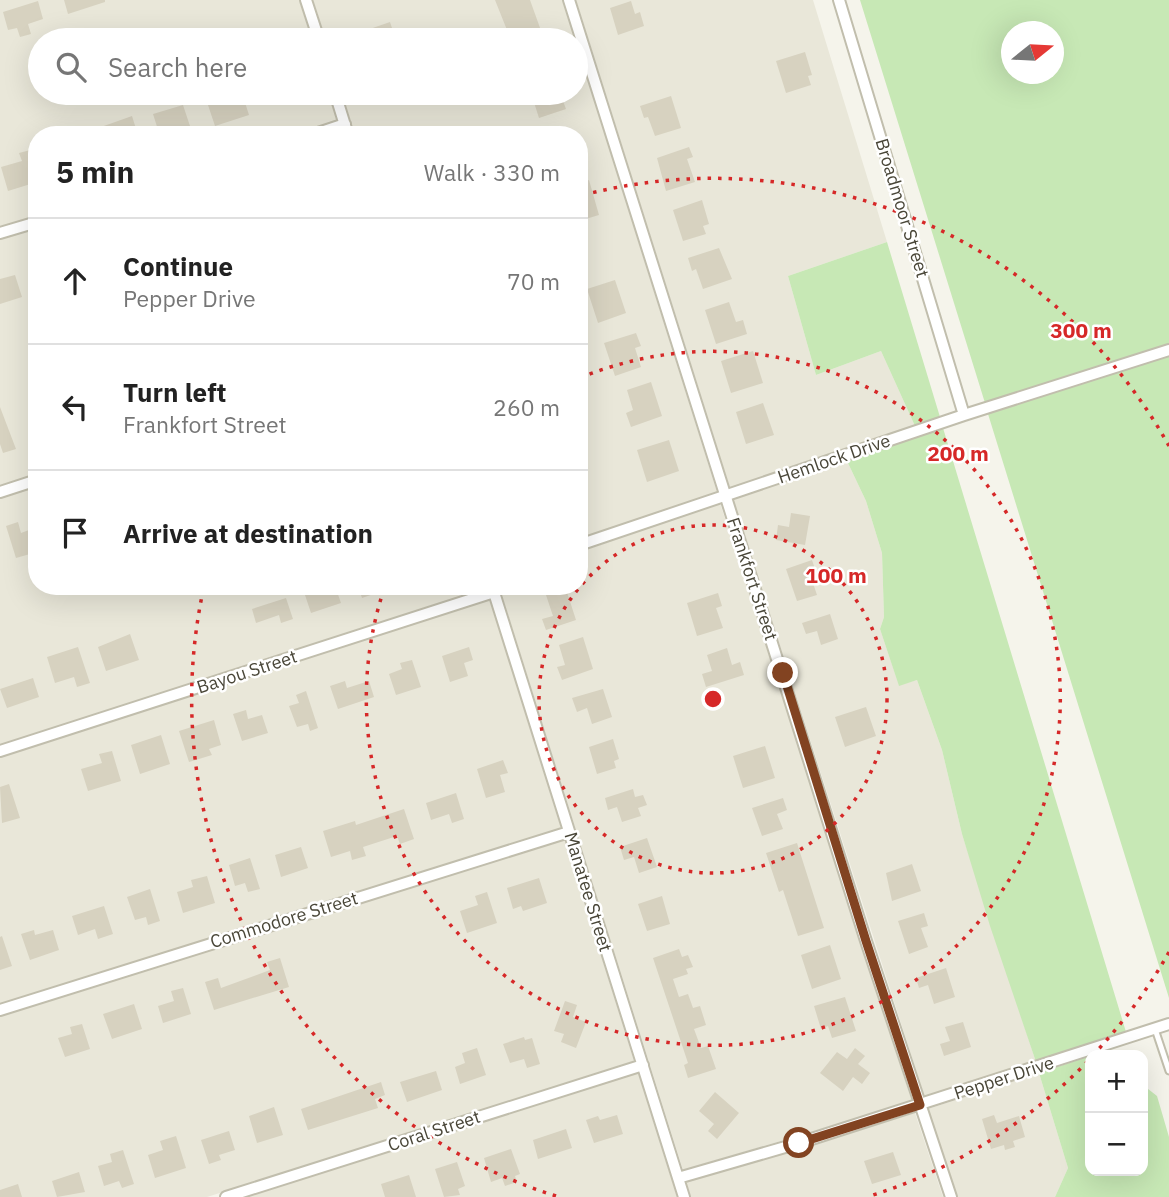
<!DOCTYPE html>
<meta charset="utf-8">
<style>
:root{--surface:#fff;--page:#f6f6f6;--text:#222;--muted:#767676;--line:#e0e0e0}
body{margin:0;font-family:"IBM Plex Sans",sans-serif;background:var(--page);color:var(--text)}
.controls{position:absolute;right:21px;bottom:21px;display:grid;overflow:hidden;border-radius:14px;box-shadow:0 7px 28px #0002}
.controls button{width:63px;height:63px;display:grid;place-items:center;padding:0;border:0;border-bottom:2px solid var(--line);background:var(--surface);color:var(--text);font:35px sans-serif}
.compass{position:absolute;left:1001px;top:21px;width:63px;height:63px;border-radius:50%;background:var(--surface);box-shadow:0 7px 28px #0002;rotate:72deg}
.stop{position:absolute;width:21px;height:21px;margin:-16px;border:5px solid #824321;border-radius:50%;background:#fff}
.stop.end{background:#824321;border-color:#fff;box-shadow:0 2px 7px #0008}
.list{margin:0;padding:0;list-style:none}
h2{display:flex;justify-content:space-between;align-items:center;height:91px;margin:0;padding:0 28px;font-size:30px}
h2 small{font-size:23px;font-weight:400;color:var(--muted)}
.list li{display:grid;grid-template-columns:46px 1fr auto;gap:21px;align-items:center;box-sizing:border-box;height:126px;padding:0 28px;border-top:2px solid var(--line)}
.list b{display:block;font-size:26px;white-space:nowrap}
.list p{margin:0;font-size:23px;white-space:nowrap;color:var(--muted)}
.list em{font-size:23px;font-style:normal;color:var(--muted)}
.icon{flex:none;width:38px;height:38px;fill:none;stroke:currentColor;stroke-width:2;stroke-linecap:round;stroke-linejoin:round}
.map{position:relative;flex:none;width:1169px;height:1197px;overflow:hidden}
.search{position:absolute;background:var(--surface);box-shadow:0 7px 28px #0002;left:28px;top:28px;width:560px;height:77px;display:flex;align-items:center;gap:18px;box-sizing:border-box;padding:0 24px;border-radius:38px;color:var(--muted);font-size:26px}
.panel{position:absolute;background:var(--surface);box-shadow:0 7px 28px #0002;left:28px;top:126px;width:560px;height:469px;border-radius:28px}
.map>svg:first-child{display:block}
</style>
<div class="map">
<svg width="1169" height="1197" viewBox="0 0 1169 1197">
<rect width="100%" height="100%" fill="#f5f4eb"/>
<path fill="#e9e7d9" d="M0 0H299L312 40H40V93H328L337 121 292 135H37V216L0 227Z
M313 0H562L575 40H326Z
M576 0H813L887 242 788 276 816 375 881 351 915 426 730 488Z
M576 43 717 492 579 539V135H355L342 93H576Z
M37 228V474L0 486V239Z
M847 461 866 501 882 553 884 617 880 629 899 685 917 680 942 750 962 834 1036 1062 925 1098 733 499Z
M37 486V586H485L486 589 0 745V498Z
M720 503 912 1102 683 1170 499 586H579V552Z
M490 600 561 828 0 1004V757Z
M565 839 634 1061 207 1197H0V1016Z
M638 1072 677 1197H245Z
M1039 1073 1068 1168 1055 1197H958L928 1109Z
M915 1113 943 1197H691L686 1182Z"/>
<path fill="#c7e8b5" fill-rule="evenodd" d="M860 0H1169V344L985 403ZM1012 32H1054V74H1012Z
M887 242 940 417 915 426 881 351 816 375 788 276Z
M1169 356V998L988 414Z
M943 428 1126 1032 1036 1062 990 926 962 834 942 750 917 680 899 686 880 629 884 617 882 553 866 501 847 461Z
M1090 1056V1171H1143V1085L1157 1096 1169 1137V1197H1055L1068 1168 1039 1073Z"/>
<path fill="#d7d2c0" d="M64 0H105V2L68 14Z
M495 0H530L544 39 511 40Z
M38 1 43 19 28 24 31 34 20 37 17 28 8 30 3 12Z
M631 1 635 14 640 12 644 26 618 35 610 8Z
M390 22 396 40H367L364 31Z
M805 52 812 75 808 76 811 85 786 93 776 61Z
M85 93H112V95L88 103Z
M226 93H242L249 115 215 126 206 99Z
M261 93H290L283 105Z
M385 93H421V95L389 105Z
M531 93H560L566 109 539 118Z
M671 96 681 128 655 136 648 117 644 118 640 106Z
M183 105 193 135H180L177 127 159 133 153 114Z
M132 116 138 135H103L101 127Z
M689 147 693 157 687 159 695 182 666 191 657 158Z
M34 149 37 182 8 191 1 167 22 161 19 153Z
M589 180 599 215 579 221V183Z
M702 200 709 224 703 226 706 234 683 241 673 210Z
M719 248 732 279 703 289 696 269 692 271 688 258Z
M15 275 22 297 0 304V279Z
M615 280 626 313 598 323 587 289Z
M729 302 736 322 743 320 747 334 716 344 705 310Z
M636 333 641 346 635 348 641 367 615 376 604 343Z
M753 351 763 383 731 393 721 361Z
M651 382 662 416 631 427 626 413 633 410 627 390Z
M763 403 774 435 746 444 736 412Z
M0 407 16 449 3 453 0 444Z
M669 440 679 471 647 482 637 450Z
M791 513 810 516 805 545 776 540 778 525 789 527Z
M18 522 21 533 37 527V552L16 558 6 526Z
M812 560 816 572 810 574 817 595 797 601 786 569Z
M302 586H335L341 603 311 613Z
M358 586H391V588L362 598Z
M565 586 576 620 546 630 542 619 553 616 545 592Z
M718 593 722 606 716 608 723 628 697 636 687 603Z
M286 598 293 619 281 623 279 615 256 623 252 609Z
M830 614 838 639 821 645 817 631 806 634 802 623Z
M130 634 139 660 106 671 98 647Z
M583 637 593 669 562 680 557 667 565 665 559 645Z
M78 647 90 683 77 687 74 677 55 683 47 657Z
M469 647 473 660 464 663 468 676 450 682 442 656Z
M727 648 732 665 740 662 744 675 706 687 702 674 712 671 707 655Z
M412 660 421 687 396 695 389 674 402 669 400 663Z
M33 678 39 697 7 708 0 689Z
M345 681 347 688 369 681 374 697 338 709 330 686Z
M603 689 612 717 592 724 587 708 577 712 572 698Z
M306 691 318 728 310 731 308 724 297 727 289 706 299 703 296 695Z
M866 707 876 736 845 747 835 717Z
M246 710 248 719 262 715 268 733 242 741 233 714Z
M214 720 221 745 209 749 212 755 189 762 179 731Z
M161 735 170 764 140 774 131 745Z
M613 739 619 759 614 761 616 768 597 774 589 747Z
M765 746 775 778 743 788 733 756Z
M112 751 121 781 88 791 81 769 102 763 99 754Z
M503 760 508 773 500 775 505 792 486 798 477 769Z
M9 784 20 818 2 823 0 787Z
M633 789 635 797 643 795 647 805 638 808 641 816 622 822 617 807 608 810 605 798Z
M456 793 464 819 452 823 449 814 431 820 426 803Z
M783 798 787 810 777 814 783 829 762 836 752 808Z
M404 809 414 839 400 844 397 836 363 847 366 856 352 860 350 851 331 857 323 831 355 821 356 825Z
M647 838 657 867 639 873 634 857 624 860 620 847Z
M797 843 824 928 798 936 783 890 779 892 766 853Z
M301 847 308 868 281 877 275 855Z
M250 858 260 889 248 892 245 883 235 886 229 865Z
M912 864 921 891 892 901 886 873Z
M207 876 215 903 183 913 177 892 193 887 191 880Z
M539 878 547 903 523 911 521 906 513 909 507 888Z
M150 889 160 921 148 925 146 917 135 920 127 897Z
M487 892 497 923 467 933 460 911 478 905 475 896Z
M662 896 670 924 647 931 638 904Z
M104 906 113 934 98 939 95 929 78 935 72 916Z
M924 913 928 926 921 928 928 947 909 954 898 921Z
M34 930 35 935 53 930 59 950 30 960 21 934Z
M2 936 12 966 0 970V937Z
M830 945 841 979 812 989 801 955Z
M679 949 682 957 688 955 693 967 686 969 688 974 673 979 679 997 688 994 693 1008 700 1006 706 1025 694 1029 701 1048 708 1046 716 1069 688 1078 684 1065 688 1063 653 958Z
M280 958 289 987 214 1010 205 982 218 978 221 988 270 970 267 962Z
M946 968 955 997 934 1004 928 985 919 988 916 978Z
M183 988 191 1014 163 1023 158 1006 174 1001 171 991Z
M845 997 856 1031 832 1038 828 1026 821 1029 814 1006Z
M565 1001 577 1005 573 1017 586 1022 576 1048 561 1042 564 1034 554 1031Z
M134 1004 142 1029 112 1039 103 1014Z
M963 1022 971 1047 944 1056 940 1044 950 1041 945 1027Z
M82 1024 90 1049 65 1057 58 1038 72 1034 70 1027Z
M524 1037 525 1040 532 1038 540 1064 527 1068 524 1059 510 1063 503 1044Z
M477 1048 486 1075 460 1084 455 1067 465 1063 462 1053Z
M855 1048 865 1056 858 1064 870 1073 862 1084 853 1077 843 1091 820 1073 837 1052 847 1059Z
M436 1071 442 1090 407 1102 400 1082Z
M381 1082 385 1095 375 1099 378 1108 308 1130 301 1109Z
M715 1092 739 1113 717 1139 708 1131 714 1124 699 1111Z
M274 1107 283 1135 257 1143 249 1116Z
M617 1115 623 1134 594 1143 586 1120 598 1116 600 1120Z
M994 1115 997 1123 1019 1116 1025 1137 1013 1141 1015 1147 1005 1150 1004 1145 991 1149 982 1119Z
M566 1129 572 1148 538 1159 533 1140Z
M229 1131 235 1150 219 1155 221 1160 209 1164 201 1140Z
M176 1136 186 1168 155 1178 148 1155 163 1150 160 1141Z
M511 1149 520 1174 515 1176 517 1182 505 1186 502 1178 491 1182 484 1158Z
M123 1150 134 1184 122 1188 119 1181 104 1186 98 1166 112 1162 110 1154Z
M893 1152 901 1175 872 1184 864 1161Z
M457 1162 465 1186 458 1189 460 1195 444 1197 435 1169Z
M79 1172 85 1192 57 1197 52 1181Z
M409 1175 416 1197H385L381 1184Z
M18 1184 22 1197H0V1190Z"/>
<g fill="none" stroke-linecap="round" stroke-linejoin="round">
<g stroke="#c1bead" stroke-width="9">
<path id="service" d="M1155 1029 1169 1071"/>
</g>
<g stroke="#c1bead" stroke-width="14">
<path id="minor" d="M306 0 319 40
M569 0 866 941 951 1197
M839 0 964 415
M335 93 348 135
M312 135 345 124
M0 233 37 222
M0 492 37 480
M579 545 964 415 1169 350
M492 586 684 1197
M0 751 494 592
M0 1010 569 832
M678 1178 799 1143 1169 1024
M226 1197 643 1065"/>
</g>
<use href="#service" stroke="#fff" stroke-width="5"/>
<use href="#minor" stroke="#fff" stroke-width="10"/>
</g>
<g fill="none" stroke-linecap="round" stroke-linejoin="round">
<path stroke="#824321" stroke-width="9" d="M783 673 866 941 920 1105 799 1143"/>
</g>
<g fill="none" stroke="#d62828" stroke-width="3.5" stroke-dasharray="3.5 7">
<circle cx="713" cy="699" r="174"/>
<path d="M580 378A347 347 0 1 1 384 589"/>
<path d="M1169 952A521 521 0 0 1 1094 1054M1088 1061A521 521 0 0 1 870 1196M556 1196A521 521 0 0 1 203 591M583 195A521 521 0 0 1 1169 446"/>
</g>
<g text-anchor="middle" stroke-width="5" stroke-linejoin="round" paint-order="stroke">
<g font-size="18" fill="#494638" stroke="#fff">
<text transform="translate(902 208) rotate(73)" y="6">Broadmoor Street</text>
<text transform="translate(834 459) rotate(-19)" y="6">Hemlock Drive</text>
<text transform="translate(752 579) rotate(72)" y="6">Frankfort Street</text>
<text transform="translate(247 672) rotate(-18)" y="6">Bayou Street</text>
<text transform="translate(588 892) rotate(73)" y="6">Manatee Street</text>
<text transform="translate(284 920) rotate(-17)" y="6">Commodore Street</text>
<text transform="translate(1004 1078) rotate(-18)" y="6">Pepper Drive</text>
<text transform="translate(434 1131) rotate(-18)" y="6">Coral Street</text>
</g>
</g>
<circle cx="713" cy="699" r="10" fill="#d62828" stroke="#fff" stroke-width="3.5"/>
<g font-size="21" text-anchor="middle" font-weight="bold" fill="#d62828" stroke="#fff" stroke-width="5" stroke-linejoin="round" paint-order="stroke">
<text x="1081" y="338">300 m</text>
<text x="958" y="461">200 m</text>
<text x="836" y="583">100 m</text>
</g>
</svg>
<div class="controls">
<button>+</button>
<button>−</button>
</div>
<svg class="compass" viewBox="-18 -18 36 36"><path d="M0-13l5 13h-10z" fill="#e53935"/><path d="M0 13l5-13h-10z" fill="#767676"/></svg>
<div class="stop" style="left:799px;top:1143px"></div>
<div class="stop end" style="left:783px;top:673px"></div>
<div class="search"><svg class="icon" aria-label="search" viewBox="0 0 24 24"><circle cx="10" cy="10" r="6"/><path d="M15 15l6 6"/></svg>Search here</div>
<section class="panel">
<h2>5 min<small>Walk · 330 m</small></h2>
<ul class="list">
<li><svg class="icon" aria-label="ahead" viewBox="0 0 24 24"><path d="M12 20V5M6 11l6-6 6 6"/></svg><div><b>Continue</b><p>Pepper Drive</p></div><em>70 m</em></li>
<li><svg class="icon" aria-label="left" viewBox="0 0 24 24"><path d="M17 20v-9H6M10 6l-5 5 5 5"/></svg><div><b>Turn left</b><p>Frankfort Street</p></div><em>260 m</em></li>
<li><svg class="icon" aria-label="arrive" viewBox="0 0 24 24"><path d="M6 21V4h12l-3 4 3 4H6"/></svg><div><b>Arrive at destination</b></div></li>
</ul>
</section>
</div>
